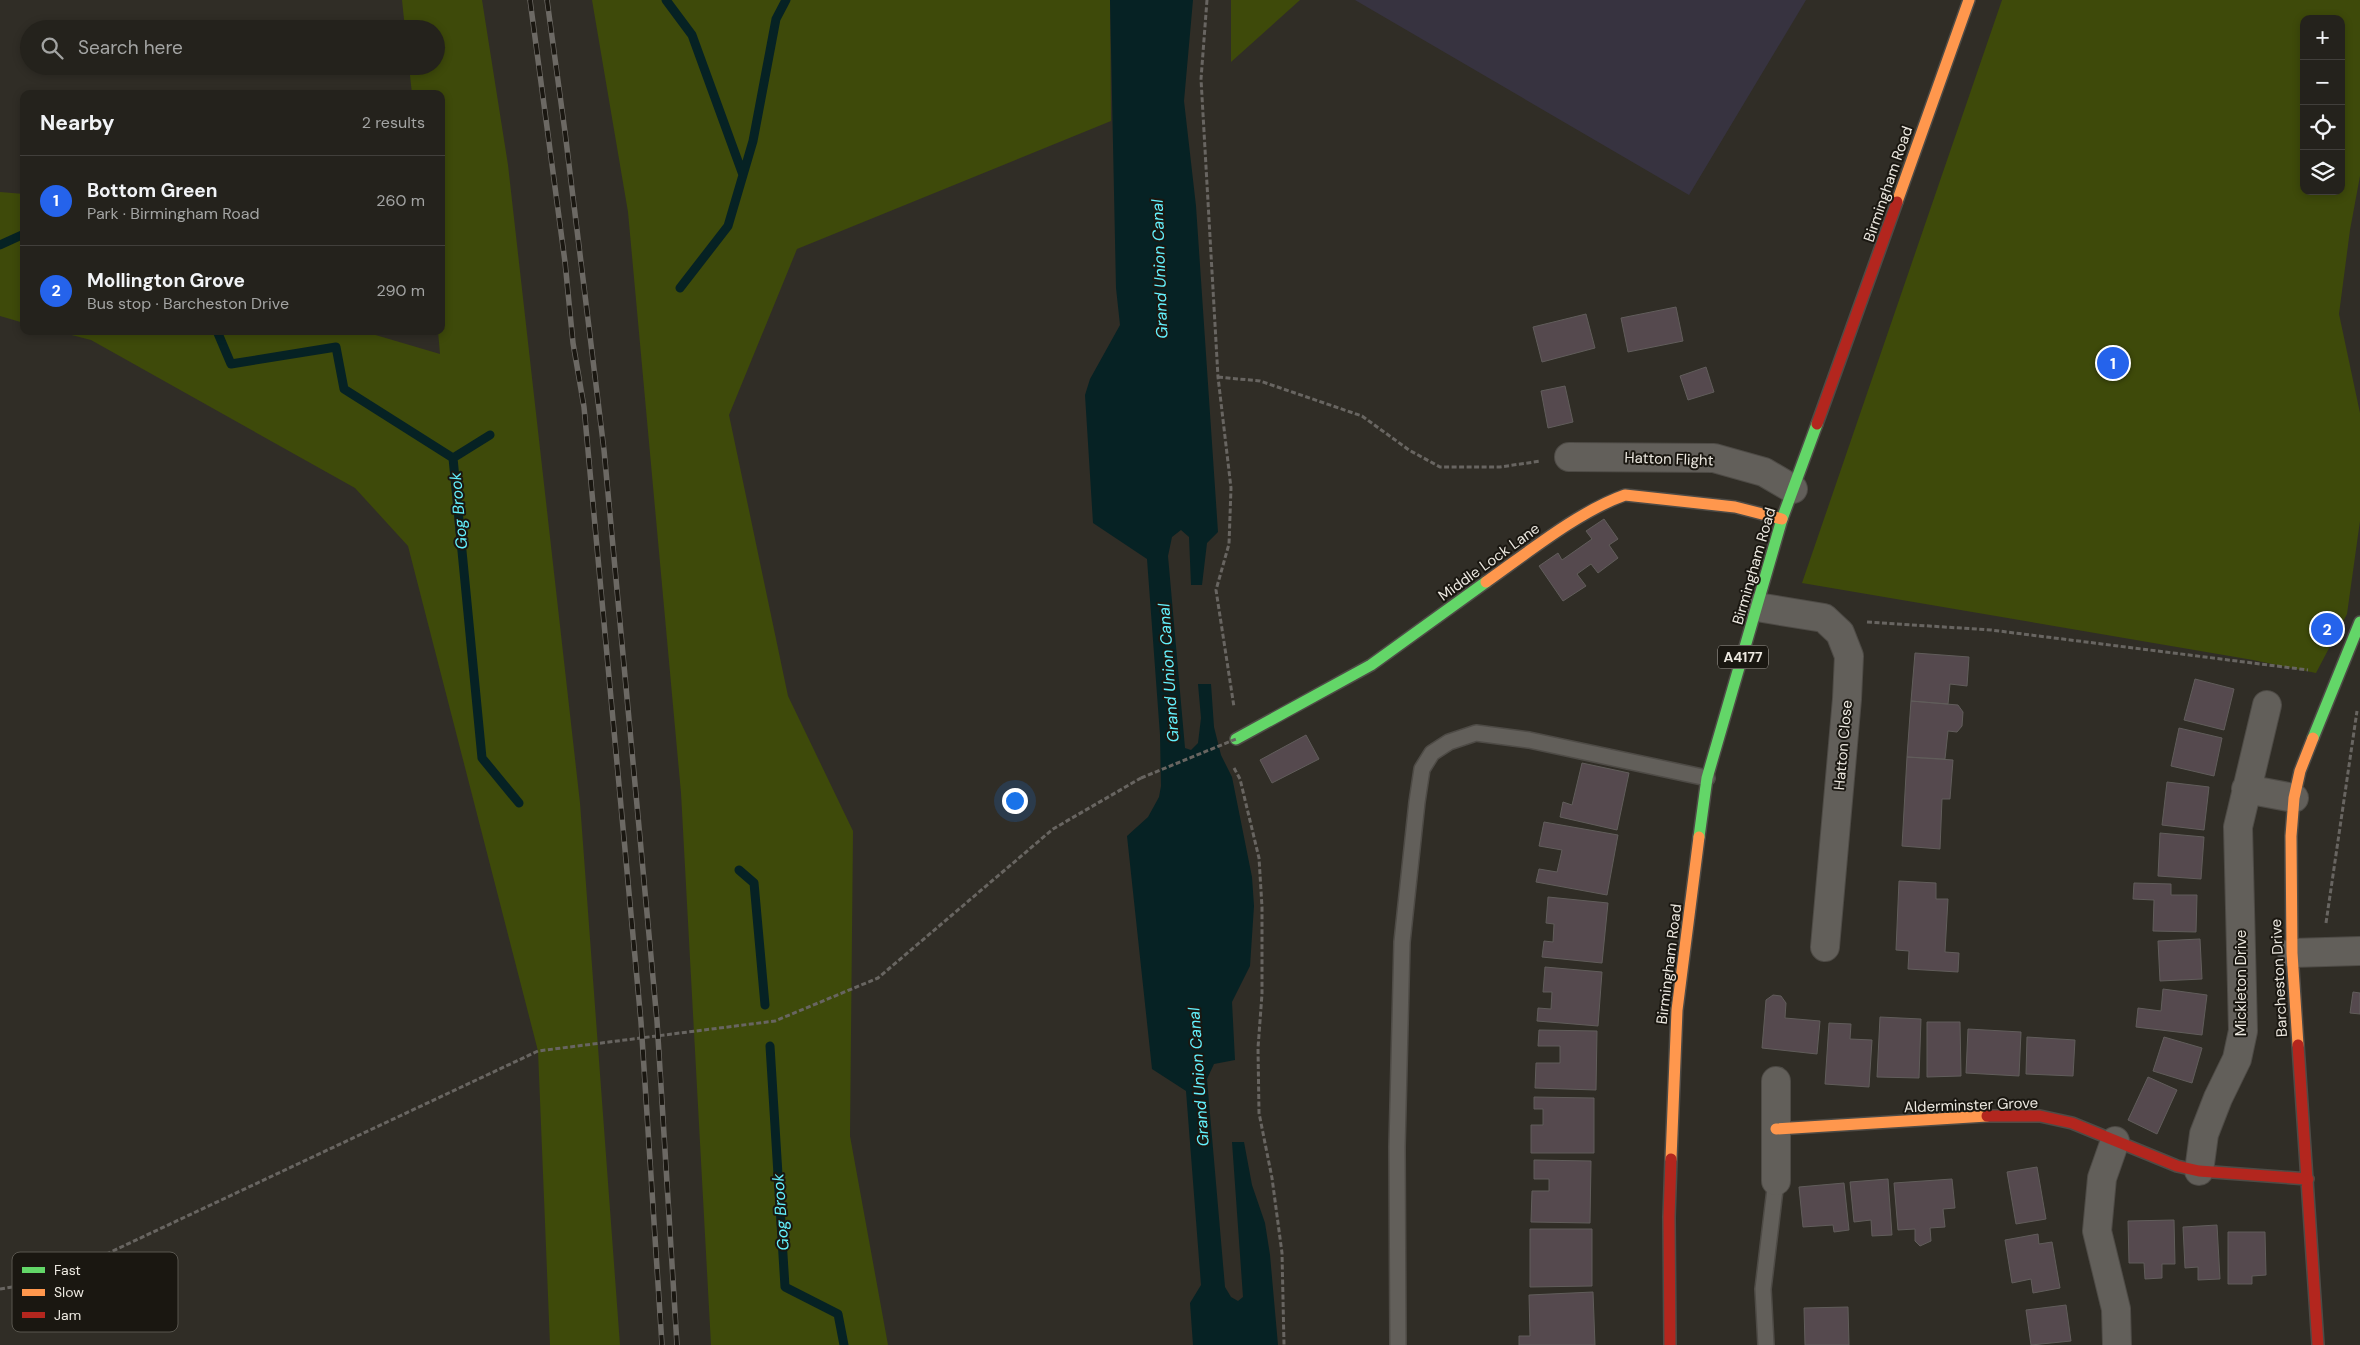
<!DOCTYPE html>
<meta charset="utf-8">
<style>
:root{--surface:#24221c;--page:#2c2a25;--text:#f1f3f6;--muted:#a3a4a3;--line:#413f3b;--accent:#2563eb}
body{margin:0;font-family:"DM Sans",sans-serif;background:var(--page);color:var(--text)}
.controls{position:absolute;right:15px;top:15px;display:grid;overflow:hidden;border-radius:10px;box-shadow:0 2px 8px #0003}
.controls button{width:45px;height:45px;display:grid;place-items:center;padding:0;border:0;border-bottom:1px solid var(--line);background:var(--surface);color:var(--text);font:25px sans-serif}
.you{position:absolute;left:1014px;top:800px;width:18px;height:18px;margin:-12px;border:4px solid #fff;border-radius:50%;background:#1a73e8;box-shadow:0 0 0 8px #1a73e833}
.badge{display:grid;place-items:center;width:32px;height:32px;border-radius:50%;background:var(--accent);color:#fff;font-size:16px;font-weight:700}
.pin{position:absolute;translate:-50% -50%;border:2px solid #fff;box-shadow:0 1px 5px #0006}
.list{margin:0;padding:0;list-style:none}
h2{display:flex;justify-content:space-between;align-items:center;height:65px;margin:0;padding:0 20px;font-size:21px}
h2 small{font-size:16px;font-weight:400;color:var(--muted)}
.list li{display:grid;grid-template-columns:32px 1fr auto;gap:15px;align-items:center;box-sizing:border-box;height:90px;padding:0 20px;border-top:1px solid var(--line)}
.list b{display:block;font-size:19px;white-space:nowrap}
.list p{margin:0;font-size:16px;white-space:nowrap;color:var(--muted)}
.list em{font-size:16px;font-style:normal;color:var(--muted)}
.icon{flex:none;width:28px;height:28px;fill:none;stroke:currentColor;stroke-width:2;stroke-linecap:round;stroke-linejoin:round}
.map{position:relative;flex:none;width:2360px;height:1345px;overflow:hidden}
.search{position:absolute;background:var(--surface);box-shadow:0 2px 8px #0003;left:20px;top:20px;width:425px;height:55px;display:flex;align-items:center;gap:12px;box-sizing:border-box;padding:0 18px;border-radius:28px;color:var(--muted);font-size:19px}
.panel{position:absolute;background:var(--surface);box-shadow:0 2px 8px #0003;left:20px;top:90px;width:425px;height:245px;border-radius:10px}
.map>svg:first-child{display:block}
</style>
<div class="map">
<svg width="2360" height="1345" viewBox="0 0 2360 1345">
<rect width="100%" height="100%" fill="#302d26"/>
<path fill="#373340" d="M1355 0H1806L1689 195Z"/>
<path fill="#3e4a0a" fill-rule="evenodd" d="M402 0H482L508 165 580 803 620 1345H550L538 1051 408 546 355 488 91 340 56 331H362L440 354 438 331H441V94H412L409 66H436V29H405Z
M592 0H1110L1111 121 797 249 729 415 788 696 853 831 850 1136 888 1345H711L681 793 628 212Z
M1231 0H1300L1231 62Z
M2002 0H2360V176L2350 230 2339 314 2360 413V521L2347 614 2316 673 2253 660 1802 583ZM2304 19H2341V191H2304Z
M0 192 24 194V323L0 316Z"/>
<path fill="#062224" d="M1110 0H1193L1184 101 1196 206 1218 532 1207 543 1202 585H1191L1189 537 1181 530 1172 537 1168 556 1185 748 1191 750 1198 743 1201 718 1198 684H1211L1214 727 1221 755 1232 777 1252 877 1254 906 1250 966 1232 1002 1235 1060 1214 1064 1207 1079 1225 1287 1231 1297 1238 1301 1243 1297 1232 1142H1244L1252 1185 1265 1223 1270 1255 1278 1345H1193L1190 1303 1201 1285 1186 1091 1152 1069 1127 836 1148 817 1159 797 1161 786 1160 735 1147 559 1093 523 1085 395 1090 379 1120 325 1116 288Z"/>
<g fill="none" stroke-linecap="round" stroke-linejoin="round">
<path stroke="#062224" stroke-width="9" d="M666 0 692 35 743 175
M0 245 24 234
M680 288 728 226 753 141 776 19 786 0
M217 331 231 364 336 347 344 389 453 458 482 758 519 803
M453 458 490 435
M739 870 754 883 765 1005
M770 1046 785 1287 838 1314 844 1345"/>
</g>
<path fill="#55494e" stroke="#615d5b" d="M1676 307 1683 341 1628 352 1621 318Z
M1586 314 1595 348 1542 362 1533 327Z
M1706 367 1714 392 1688 400 1680 376Z
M1565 386 1573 422 1548 428 1541 391Z
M1604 519 1618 539 1609 545 1618 558 1598 573 1591 564 1577 574 1586 586 1563 601 1539 566 1558 553 1562 560 1592 539 1586 531Z
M1915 653 1969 657 1967 686 1950 684 1948 704 1911 701Z
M2195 679 2234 689 2224 730 2184 720Z
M1911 701 1958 705 1963 712 1962 726 1957 732 1948 731 1945 759 1907 757Z
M2179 728 2222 738 2214 776 2171 766Z
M1306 735 1319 759 1272 783 1260 760Z
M1907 757 1953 760 1950 799H1942L1940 849 1902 846Z
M1582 763 1629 773 1617 830 1560 817 1563 802 1572 805Z
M2167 782 2209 787 2204 830 2162 825Z
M1544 822 1618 835 1607 895 1536 882 1539 869 1557 872 1562 850 1539 846Z
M2160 833 2204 837 2201 879 2158 876Z
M1899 881 1936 883V899H1948L1945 952 1959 953 1958 972 1908 969 1909 951 1896 950Z
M2134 883 2171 884V895H2197L2196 932 2153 931 2154 900 2133 899Z
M1548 897 1608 903 1602 963 1542 957 1544 941 1553 942 1554 924 1546 923Z
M2200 939 2202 979 2160 981 2158 941Z
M1545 967 1602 972 1598 1026 1537 1021 1538 1008 1551 1009 1552 992H1543Z
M2163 989 2207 995 2202 1035 2136 1027 2138 1008 2161 1011Z
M2353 992 2360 993V1014L2350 1013Z
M1773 995 1781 996 1786 1003 1785 1018 1820 1021 1817 1054 1762 1048 1766 1000Z
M1880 1017 1921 1019 1919 1078 1877 1077Z
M1927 1022H1960L1961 1076 1927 1077Z
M1829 1023 1851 1024 1850 1039 1872 1040 1869 1087 1825 1084Z
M1968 1029 2021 1032 2019 1076 1966 1073Z
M1539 1030 1597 1031 1596 1090 1535 1088 1536 1063H1560V1046H1538Z
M2027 1037 2075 1040 2073 1076 2026 1074Z
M2164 1037 2202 1048 2192 1083 2153 1071Z
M2148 1077 2177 1090 2157 1134 2128 1120Z
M1534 1097 1594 1098V1153H1531V1125H1543V1109H1534Z
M1534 1160 1591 1161 1590 1223 1531 1222 1532 1191H1549V1179H1534Z
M2037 1167 2046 1219 2016 1224 2007 1172Z
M1888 1179 1892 1235 1872 1236 1871 1220 1854 1222 1850 1182Z
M1952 1179 1955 1208 1943 1209 1945 1227 1930 1228 1931 1241 1920 1246 1915 1241V1229L1898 1230 1894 1183Z
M1844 1183 1849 1230 1834 1232 1833 1225 1803 1227 1799 1187Z
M2174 1220 2175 1264H2162V1278L2145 1279 2144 1263H2129L2128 1221Z
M2217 1225 2220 1279 2198 1280V1267L2185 1268 2183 1227Z
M1530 1229H1592V1286L1530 1287Z
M2228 1232H2265L2266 1275 2252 1276V1284H2228Z
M2038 1234 2039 1244 2052 1242 2060 1288 2033 1293 2031 1279 2012 1283 2005 1240Z
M1593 1292 1595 1345H1519V1336H1530L1529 1295Z
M2066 1305 2071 1341 2031 1345 2026 1310Z
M1848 1307 1849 1345H1805L1804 1308Z"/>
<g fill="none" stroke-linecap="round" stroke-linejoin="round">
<g stroke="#4e4b46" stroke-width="18">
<path id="lane" d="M1398 1345 1397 1147 1402 942 1417 802 1422 769 1432 753 1449 742 1476 733 1529 740 1707 778
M1766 1345 1763 1289 1776 1181"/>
</g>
<g stroke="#4e4b46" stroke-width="30">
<path id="street" d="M1569 457 1714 458 1764 472 1793 489
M1757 607 1824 618 1840 633 1849 656 1847 699 1825 947
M2246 789 2294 798
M2292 953 2360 951
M1776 1081V1181
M2115 1141 2102 1178 2097 1231 2116 1309 2117 1345
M2199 1171 2204 1134 2218 1098 2237 1059 2243 1031 2238 827 2267 705"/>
</g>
<g stroke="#4e4b46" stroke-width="14">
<path id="fast" d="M2313 738 2360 622
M1236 739 1371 665 1486 582
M1699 837 1707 778 1782 519 1817 424"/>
</g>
<g stroke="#4e4b46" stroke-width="14">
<path id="slow" d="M1897 202 1969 0
M1486 582C1526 554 1579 511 1625 495L1735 507 1782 519
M2298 1045 2292 953 2291 836 2294 798 2300 771 2313 738
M1776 1129 1987 1116
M1671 1159 1677 1010 1699 837"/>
</g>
<g stroke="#4e4b46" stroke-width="14">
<path id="jam" d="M1817 424 1897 202
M2298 1045 2318 1345
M1987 1116H2040L2072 1123 2177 1166 2199 1171 2308 1179
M1670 1345 1669 1217 1671 1159"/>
</g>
<path stroke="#686561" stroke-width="3" stroke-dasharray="5 2.5" stroke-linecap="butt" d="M1207 0 1201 79 1218 377 1231 488 1229 544 1216 590 1234 707
M1218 377 1260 381 1362 416 1409 450 1440 467H1500L1541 461
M1867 622 1991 630 2308 670
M1234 768 1240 779 1259 858 1262 907V994L1258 1048 1259 1113 1272 1178 1282 1253 1284 1345
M2326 923 2357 711
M0 1289 49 1281 538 1051 775 1021 878 978 1053 829 1141 778"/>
<use href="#lane" stroke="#625f5a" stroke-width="15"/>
<use href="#street" stroke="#625f5a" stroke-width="28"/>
<use href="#fast" stroke="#63d668" stroke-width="11"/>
<use href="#slow" stroke="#ff974d" stroke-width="11"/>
<use href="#jam" stroke="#b3261e" stroke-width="11"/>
<g stroke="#6c6964" stroke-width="5.5">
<path id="rail" d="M530 0 565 262 573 343 584 407 641 1022 662 1345
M547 0 565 132 604 450 657 1021 677 1345"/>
</g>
<use href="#rail" stroke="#1a1711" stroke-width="4" stroke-dasharray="11" stroke-linecap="butt"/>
<path stroke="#686561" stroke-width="3" stroke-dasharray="5 2.5" stroke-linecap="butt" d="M1141 778 1236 739"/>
</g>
<g text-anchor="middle" stroke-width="4" stroke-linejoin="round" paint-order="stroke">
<rect fill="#1a1711" stroke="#ada9a2" stroke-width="1" x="1718" y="645.5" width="50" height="23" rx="4"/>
<g font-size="14" font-weight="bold" fill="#ece8e0">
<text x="1743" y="662">A4177</text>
</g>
<g font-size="15" fill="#ece8e0" stroke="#1a1711">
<text transform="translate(1888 184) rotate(-71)" y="5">Birmingham Road</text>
<text transform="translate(1669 459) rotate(2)" y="5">Hatton Flight</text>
<text transform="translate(1489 562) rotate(-36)" y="5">Middle Lock Lane</text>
<text transform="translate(1754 566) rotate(-74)" y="5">Birmingham Road</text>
<text transform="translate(1843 745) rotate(-85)" y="5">Hatton Close</text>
<text transform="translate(1669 964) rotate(-83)" y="5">Birmingham Road</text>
<text transform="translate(2279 978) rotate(-93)" y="5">Barcheston Drive</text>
<text transform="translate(2241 983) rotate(-90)" y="5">Mickleton Drive</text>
<text transform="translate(1971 1105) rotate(-2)" y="5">Alderminster Grove</text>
</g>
<g font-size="16" font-style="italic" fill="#64f2fe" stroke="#1a1711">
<text transform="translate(1159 269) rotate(-92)" y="6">Grand Union Canal</text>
<text transform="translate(458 511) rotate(-95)" y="6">Gog Brook</text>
<text transform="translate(1168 673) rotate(-94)" y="6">Grand Union Canal</text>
<text transform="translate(1198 1077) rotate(-94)" y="6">Grand Union Canal</text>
<text transform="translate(780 1212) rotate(-94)" y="6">Gog Brook</text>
</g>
</g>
<rect x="12" y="1252" width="166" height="80" rx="8" fill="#1a1711" stroke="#59564f" stroke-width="1"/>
<rect x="22" y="1267" width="23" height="6" fill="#63d668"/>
<rect x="22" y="1289" width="23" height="7" fill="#ff974d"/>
<rect x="22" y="1312" width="23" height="6" fill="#b3261e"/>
<g font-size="14" fill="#ece8e0">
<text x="54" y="1275">Fast</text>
<text x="54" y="1297">Slow</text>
<text x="54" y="1320">Jam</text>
</g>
</svg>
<div class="controls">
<button>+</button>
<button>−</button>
<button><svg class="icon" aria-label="locate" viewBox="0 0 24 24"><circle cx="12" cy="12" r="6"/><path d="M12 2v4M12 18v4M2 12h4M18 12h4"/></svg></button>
<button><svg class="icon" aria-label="layers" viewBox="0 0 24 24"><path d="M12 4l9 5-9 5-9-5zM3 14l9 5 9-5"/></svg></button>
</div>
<div class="you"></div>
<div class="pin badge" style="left:2113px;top:363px">1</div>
<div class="pin badge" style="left:2327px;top:629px">2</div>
<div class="search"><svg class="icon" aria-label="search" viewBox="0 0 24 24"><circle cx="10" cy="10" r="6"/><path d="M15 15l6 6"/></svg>Search here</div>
<section class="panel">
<h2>Nearby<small>2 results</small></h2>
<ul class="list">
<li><span class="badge">1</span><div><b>Bottom Green</b><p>Park · Birmingham Road</p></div><em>260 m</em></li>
<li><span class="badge">2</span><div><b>Mollington Grove</b><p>Bus stop · Barcheston Drive</p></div><em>290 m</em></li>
</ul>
</section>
</div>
